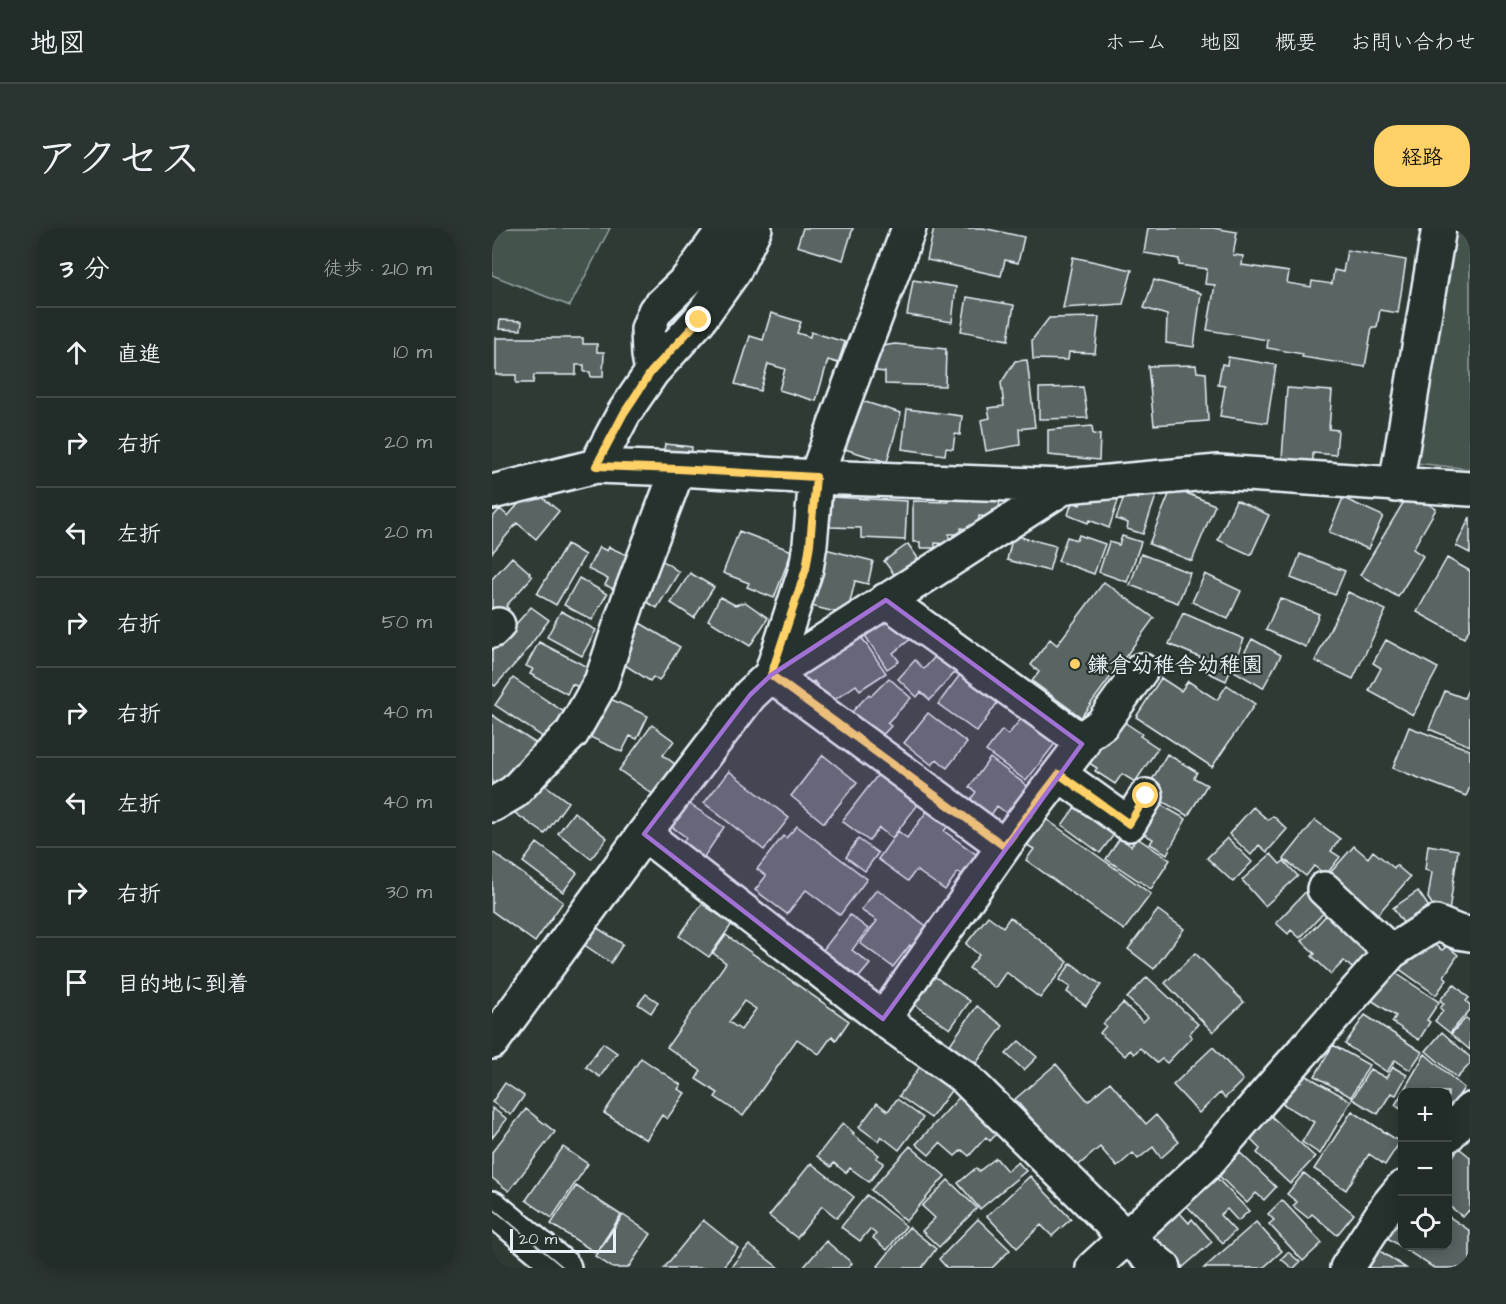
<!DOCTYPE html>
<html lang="ja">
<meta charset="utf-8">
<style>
:root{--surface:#222c28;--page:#2a3430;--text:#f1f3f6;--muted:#a2a7a8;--line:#3f4845;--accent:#ffd166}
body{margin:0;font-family:"Architects Daughter","Klee One",sans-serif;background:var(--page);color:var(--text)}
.controls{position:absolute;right:18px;bottom:18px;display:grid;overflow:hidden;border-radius:12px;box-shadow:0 3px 15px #0003}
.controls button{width:54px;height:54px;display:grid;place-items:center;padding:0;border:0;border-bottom:2px solid var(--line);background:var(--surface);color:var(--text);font:30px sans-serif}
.scale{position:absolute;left:18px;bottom:15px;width:106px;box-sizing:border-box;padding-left:6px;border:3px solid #e8f1f8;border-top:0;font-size:16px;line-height:21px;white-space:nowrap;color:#e8f1f8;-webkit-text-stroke:4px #26332d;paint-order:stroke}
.stop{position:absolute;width:18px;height:18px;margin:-14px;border:4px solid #ffd166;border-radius:50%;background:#fff}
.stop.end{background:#ffd166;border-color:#fff;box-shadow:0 2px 6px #0008}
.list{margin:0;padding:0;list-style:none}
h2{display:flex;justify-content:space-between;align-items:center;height:78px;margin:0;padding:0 24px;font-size:26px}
h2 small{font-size:20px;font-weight:400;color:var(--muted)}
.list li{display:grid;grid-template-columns:39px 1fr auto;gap:18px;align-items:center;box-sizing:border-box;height:90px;padding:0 24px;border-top:2px solid var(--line)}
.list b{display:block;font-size:22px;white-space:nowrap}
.list em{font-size:20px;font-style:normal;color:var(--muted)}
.icon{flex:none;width:33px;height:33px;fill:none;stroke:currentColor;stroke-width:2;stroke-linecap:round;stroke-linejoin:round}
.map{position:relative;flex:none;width:978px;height:1040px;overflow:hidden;border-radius:24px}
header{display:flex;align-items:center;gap:36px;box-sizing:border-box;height:84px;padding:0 30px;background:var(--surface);border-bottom:2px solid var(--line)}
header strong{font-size:28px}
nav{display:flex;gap:33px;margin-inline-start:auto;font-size:21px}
.intro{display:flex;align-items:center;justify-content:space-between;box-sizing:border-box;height:144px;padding:0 36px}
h1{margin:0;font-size:42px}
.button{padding:15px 27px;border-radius:24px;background:var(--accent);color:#111;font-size:21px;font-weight:700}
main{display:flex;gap:36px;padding:0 36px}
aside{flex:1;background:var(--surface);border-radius:24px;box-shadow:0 3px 15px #0003}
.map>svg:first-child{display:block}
</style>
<header>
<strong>地図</strong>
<nav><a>ホーム</a><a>地図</a><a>概要</a><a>お問い合わせ</a></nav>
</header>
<div class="intro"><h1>アクセス</h1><a class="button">経路</a></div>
<main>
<aside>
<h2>3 分<small>徒歩 · 210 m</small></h2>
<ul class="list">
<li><svg class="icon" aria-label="ahead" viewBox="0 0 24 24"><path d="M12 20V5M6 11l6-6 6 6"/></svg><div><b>直進</b></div><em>10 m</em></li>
<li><svg class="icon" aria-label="right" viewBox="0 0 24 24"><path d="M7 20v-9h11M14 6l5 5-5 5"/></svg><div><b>右折</b></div><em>20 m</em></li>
<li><svg class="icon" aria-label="left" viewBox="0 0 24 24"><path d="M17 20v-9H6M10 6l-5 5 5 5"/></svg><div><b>左折</b></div><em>20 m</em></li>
<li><svg class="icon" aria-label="right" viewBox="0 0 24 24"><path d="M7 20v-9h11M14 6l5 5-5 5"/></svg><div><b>右折</b></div><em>50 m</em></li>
<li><svg class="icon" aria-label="right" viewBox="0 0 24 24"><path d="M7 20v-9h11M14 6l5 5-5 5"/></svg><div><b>右折</b></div><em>40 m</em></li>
<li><svg class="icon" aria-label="left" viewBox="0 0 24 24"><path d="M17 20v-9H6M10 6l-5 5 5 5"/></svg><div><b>左折</b></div><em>40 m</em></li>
<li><svg class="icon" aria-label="right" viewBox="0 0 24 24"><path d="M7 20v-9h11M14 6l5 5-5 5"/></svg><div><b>右折</b></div><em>30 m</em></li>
<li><svg class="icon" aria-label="arrive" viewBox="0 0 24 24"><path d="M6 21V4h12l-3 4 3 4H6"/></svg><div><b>目的地に到着</b></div></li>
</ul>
</aside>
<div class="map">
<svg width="978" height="1040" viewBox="0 0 978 1040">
<rect width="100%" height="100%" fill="#2e3b35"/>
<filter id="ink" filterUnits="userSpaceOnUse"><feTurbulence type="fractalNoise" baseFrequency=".0167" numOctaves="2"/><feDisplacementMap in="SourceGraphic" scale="12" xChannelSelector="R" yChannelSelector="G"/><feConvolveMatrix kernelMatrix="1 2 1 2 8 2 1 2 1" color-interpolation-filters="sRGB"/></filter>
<g filter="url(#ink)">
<path fill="#45524e" stroke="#96a2a3" stroke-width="1.5" d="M0 0H118L78 78 0 47Z
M956 0H978V241L923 235Z"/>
<path fill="#596563" stroke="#e8f1f8" stroke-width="1.5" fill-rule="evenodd" d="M311 0H361L351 32 305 18Z
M442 0H491L532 9 526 35 513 32 509 48 435 32Z
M656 0H721L745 4 741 27 751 28 750 37 797 44 795 55 819 59 820 53 840 56 842 42 851 44 855 22 914 32 906 85 888 82 885 99H880L873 139 810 129 811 126 775 120 776 112 715 102 723 57 713 56 715 41 687 37V31L652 25Z
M581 29 640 42 631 76 571 80Z
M421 52 464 59 460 94 415 87Z
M662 52 709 65 702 119 674 115 675 87 652 80Z
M475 69 522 77 516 112 469 103Z
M279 85 309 94 305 105 318 109 319 104 353 114 346 135 336 132 324 173 287 162 293 141 276 136 268 163 243 156 258 108 271 112Z
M607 89 603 125 577 124 576 132 541 131 540 112 557 90Z
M8 92 30 93 29 102 7 101Z
M4 110H91V116H105V124H112L111 149H99L98 144H92V137H84V147H42L41 155H24V147H4Z
M403 116 454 121 453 158 393 156V144L384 143 385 119Z
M736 129 784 137 775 195 728 188 733 158 726 157 730 136 735 137Z
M535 132 543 199 527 201 528 217 494 223 489 192 498 190 496 180 512 178 509 155 523 133Z
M704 137 705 144 714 145 716 193 662 197 656 138Z
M591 159 596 190 547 191V160Z
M795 160 840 163 837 201 846 202 844 227 821 225V233L790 231Z
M360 170 409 185 395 234 346 219Z
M415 181 470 188 468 207 463 206 461 221 454 220 453 227 410 221Z
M600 198 601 206 608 207 607 232 556 227V202Z
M173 216 200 219 199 232 171 229Z
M680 259 723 277 700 333 657 316Z
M649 263 664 268 651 306 635 301 636 295 624 291 633 266 646 271Z
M609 264 627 270 617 300 597 292 596 295 576 287 580 274 588 277 591 268 605 273Z
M456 268 508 269 507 283 500 282V289L487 288 486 297H478L477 301 469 300V306H457V316L443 315V320H428V314H421V273L456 274Z
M340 269 415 273 413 312 369 310V300L338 299Z
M51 270 67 283 44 311 25 295 0 325V290L8 281 16 288 28 274Z
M851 270 891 288 876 321 837 304Z
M914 270 924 275 927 270 944 281 921 321 931 328 906 369 868 347Z
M744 272 777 287 759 327 726 312Z
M978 289V325L964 318Z
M247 303 300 323 282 370 255 359 257 355 231 345Z
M521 307 564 318 557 343 515 332Z
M587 307 613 316 602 346 566 333 575 309 585 312Z
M630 308 649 314 635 354 607 344 617 314 627 317Z
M75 316 93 327 64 377 45 366Z
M416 316 430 336 407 353 392 333Z
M107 319 115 323 117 319 137 328 126 351 133 354 128 364 113 357 116 351 96 341Z
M333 321 381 333 376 356 363 353 355 387 319 378Z
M649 326 698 345 686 375 638 357Z
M808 326 853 343 843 367 799 350Z
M164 328 187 344 165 380 146 369Z
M20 329 38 345 37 346 40 349 14 378 17 381 6 394 0 395V351Z
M955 330 978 343V400L972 410 925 384Z
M198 345 222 359 202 390 179 375Z
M713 346 749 363 736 391 700 374Z
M87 350 115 366 100 392 72 377Z
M612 354 662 390 589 489 540 453 547 444 539 437 558 411 565 417Z
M856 364 894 382 861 451 823 433Z
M228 369 243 377 253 374 276 390 258 418 216 392Z
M788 370 827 386 814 419 774 402Z
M39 379 57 392 31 427 3 458 0 456V423Z
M69 383 104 402 90 428 55 409Z
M691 385 752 411 734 453 715 444 719 434 677 416Z
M399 387 425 406 401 425 407 433 395 441 372 406Z
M148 395 188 419 167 453 161 449 158 453 125 432Z
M368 407 394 445 368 462 364 457 338 475 322 453 315 457 307 447Z
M760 411 789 427 771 460 742 443Z
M894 412 946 440 921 487 877 463 889 440 881 435Z
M47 414 103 443 93 462 80 456 75 466 38 446 41 441 34 438Z
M449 422 468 439 438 472 429 464 425 469 406 451 423 432 432 441Z
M470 444 508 471 485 504 446 476Z
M21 450 72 484 54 511 3 477Z
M397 450 419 470 395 495 399 498 386 512 358 486 377 466 379 468Z
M669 450 689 463 696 453 725 472 735 457 763 476 720 539 644 489Z
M978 457V518L937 501 953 463 972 470Z
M114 469 156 488 145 511 138 508 130 524 96 508Z
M436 485 475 515 455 540 445 531 440 537 412 515Z
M0 487 51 520 0 571Z
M532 487 565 513 534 553 494 523 510 502 516 507Z
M626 490 650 506 648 508 666 520 643 554 630 546 623 556 603 543 605 540 597 535Z
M160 497 182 513 171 527 184 537 162 567 127 542Z
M917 499 978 522V559L974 568 901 540Z
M675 526 705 544 702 550 715 557 696 588 666 571 657 557Z
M331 527 365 554 332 595 299 568Z
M498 530 542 563 521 590 505 578 499 587 478 572 484 564 477 559Z
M237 543 297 590 272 622 212 575Z
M388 544 428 574 400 610 387 600 377 613 350 593Z
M49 554 76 574 53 606 23 585 36 567Z
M589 571 627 600 608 625 570 597Z
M660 572 694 591 675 626 658 616 661 611 643 601Z
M193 573 232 599 208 635 187 620 194 609 177 597Z
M761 579 776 592 781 588 795 601 775 624 767 617 759 627 737 606Z
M435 583 456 598 452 603 485 627 471 647 466 644 453 662 424 642 416 653 386 631 406 603 415 610Z
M82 584 115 610 99 631 66 605Z
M554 591 659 666 632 702 534 632 542 621 535 617Z
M823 592 848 611 839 623 848 629 834 647 822 638 814 648 792 631Z
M305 598 375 651 348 687 314 662 295 686 263 662 274 648 265 641 291 608 294 610Z
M628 610 639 618 645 610 678 632 659 661 614 631Z
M735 610 760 634 741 654 715 630Z
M366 611 386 625 373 643 354 629Z
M45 615 85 645 71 664 31 634Z
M936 617 966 622 957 684 944 682 936 670 940 644 933 642Z
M862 618 876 630 881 623 902 640 904 637 918 649 886 686 838 645Z
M0 624 71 674 43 714 0 683Z
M779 626 788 636 792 633 806 648 773 678 750 652Z
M819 658 839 677 808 710 799 702 796 706 784 695Z
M385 661 437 700 422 721 418 717 401 739 368 715 385 693 369 682Z
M926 663 939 682 914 699 901 680Z
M210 676 240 696 217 729 187 708Z
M843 678 889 721 866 745 852 733 839 746 820 728 823 726 810 713Z
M666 682 692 701 662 741 636 721Z
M358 687 376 701 360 722 378 736 363 754 327 727Z
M496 688 511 699 518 689 576 734 548 770 514 744 503 760 477 740 487 727 474 716Z
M99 696 131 716 119 735 88 714Z
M234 707 357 793 344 812 340 808 327 826 305 811 251 888 223 869 226 865 204 851 209 843 175 819 234 735 221 725ZM252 773 264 781 249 802 237 794Z
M940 715 950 722 955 718 966 727 952 748 955 751 944 767 906 740 918 723Z
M703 725 752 774 721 804 673 755Z
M579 735 609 757 594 778 575 764 578 759 567 752Z
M899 742 947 774 935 792 938 794 927 812 900 794 904 788 879 772Z
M439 746 478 773 458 801 419 774Z
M655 749 706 796 697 806 700 809 675 835 670 831 665 835 648 820 642 826 638 822 633 828 608 805 614 798 611 796 631 775 651 794 656 789 635 770Z
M962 756 977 770 974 773 978 777V782L958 805 943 793 951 783 948 780 952 776 948 772Z
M154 766 166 774 159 785 146 776Z
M485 778 511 798 475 848 449 829Z
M873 787 930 824 918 842 903 832 895 844 853 816Z
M974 790 978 793V822L959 806Z
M950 804 978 829V836L965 850 934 823Z
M527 813 545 829 532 842 514 826Z
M111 815 125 825 108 849 94 839Z
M841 817 877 837 859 869 823 848Z
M721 819 751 852 733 870 728 865 707 885 681 857Z
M437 826 469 849 439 890 407 868Z
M933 826 972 860 956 883V864H910V882L903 877Z
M149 830 189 857 186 861 193 865 175 891 170 887 154 912 112 885Z
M564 836 596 873 618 854 654 896 664 887 687 914 669 930 661 919 646 931 641 925 625 939 608 919 582 941 523 871Z
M901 839 915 847 904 867 899 865 886 886 860 871 878 841 894 850Z
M808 844 859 873 828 926 810 914 822 894 789 875Z
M13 855 32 868 19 887 0 874Z
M474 862 513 897 498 913 494 909 477 928 470 922 463 928 448 915 437 927 424 916Z
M405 871 431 890 407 922 389 908 386 913 367 899 385 875 396 883Z
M0 880 15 891 0 910Z
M34 881 63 904 17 963 0 950V924Z
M860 883 908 914 893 937 877 926 854 962 822 941Z
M778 887 823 929 798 956 765 925 768 921 757 910Z
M351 895 362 905 360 906 387 927 384 930 392 935 377 954 358 940 354 945 342 935 339 939 325 928Z
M418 918 453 948 414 993 379 962Z
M71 919 96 936 60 990 34 972Z
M743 920 784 959 772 972 764 965 755 975 722 943Z
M967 920 978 929V983L977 982 971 989 956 977V935Z
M504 930 515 943 526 934 534 943 488 981 466 955 484 940 487 943Z
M319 935 362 969 345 990 330 978 305 1010 277 988Z
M812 945 862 986 845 1007 820 986 816 990 801 978 805 974 795 966Z
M721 946 757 983 746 993 735 981 728 987 743 1003 731 1015 691 974Z
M538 948 579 991 560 1008 549 997 525 1020 495 988Z
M456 952 485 980 447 1019 430 1003 443 990 430 978Z
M84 958 129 987 104 1025 59 996Z
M375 967 414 998 395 1022 381 1010 384 1006 378 1001 368 1013 349 999Z
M790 972 830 1015 811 1033 777 996 782 992 776 986Z
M687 984 697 995 700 991 720 1014 690 1040H689L660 1007Z
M910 984V1018H956V988L978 1003V1040H942L894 1009Z
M131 987 159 1006 136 1040H121L103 1028Z
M486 991 518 1022 500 1040H455L447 1031Z
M211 992 246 1020 230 1040H172Z
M764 994 790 1023 771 1040H712Z
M417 999 444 1021 430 1040H389L386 1038Z
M334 1013 360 1035 356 1040H311Z
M257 1017 287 1040H238Z
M885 1021 914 1040H873Z
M796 1024 808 1034 802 1040H800L789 1031Z"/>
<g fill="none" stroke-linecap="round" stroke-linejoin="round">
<g stroke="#e8f1f8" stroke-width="38">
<path id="minor" d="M417 0 351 175 324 249 318 316 314 341 279 447 512 618
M160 144 157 127 156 101 163 83 196 51 233 0
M104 238 132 185 160 144 207 92 242 43 263 0
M904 257 947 0
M0 264 104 238 186 241 324 249 573 258 726 244 978 261
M0 403 6 397
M588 512 610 496 649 442
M567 546 637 596 654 568
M0 577 22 564 49 535 80 505 109 454 139 365 186 241
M152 606 391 791 472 849 633 1009 672 1040
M832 661 899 724
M391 791 512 618 590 516 588 512 394 372
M0 814 152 606 258 467 279 447 573 258
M956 907 978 882
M0 980 72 1040
M601 1040 713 937 786 852 899 724 944 695 966 704 978 706
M855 1040 896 977 910 960"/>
</g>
<use href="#minor" stroke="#26332d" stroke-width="33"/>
<path stroke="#e8f1f8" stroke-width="1.5" d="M0 980 72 1040"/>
</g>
</g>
<g fill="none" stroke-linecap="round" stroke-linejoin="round" filter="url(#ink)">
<path stroke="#ffd166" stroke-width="8" d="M207 92 159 144 132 185 104 238 186 241 324 249 318 316 314 341 279 447 512 618 567 546 637 596 654 568"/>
</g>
<path fill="#a171d3" fill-opacity="0.2" stroke="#a171d3" stroke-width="4.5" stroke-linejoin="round" d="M394 372 590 516 391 791 152 606 258 467 279 447Z"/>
<circle fill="#ffd166" stroke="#26332d" stroke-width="2" cx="583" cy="436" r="6"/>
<g text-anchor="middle" stroke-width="4.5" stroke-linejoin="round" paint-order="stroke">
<g font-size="22" font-weight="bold" fill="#e8f1f8" stroke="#26332d" text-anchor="start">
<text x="595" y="444">鎌倉幼稚舎幼稚園</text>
</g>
</g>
</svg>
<div class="controls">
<button>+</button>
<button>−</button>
<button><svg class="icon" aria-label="locate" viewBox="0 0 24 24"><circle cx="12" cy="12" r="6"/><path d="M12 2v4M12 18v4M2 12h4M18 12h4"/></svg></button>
</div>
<div class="scale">20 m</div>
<div class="stop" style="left:654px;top:568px"></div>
<div class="stop end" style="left:207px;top:92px"></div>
</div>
</main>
